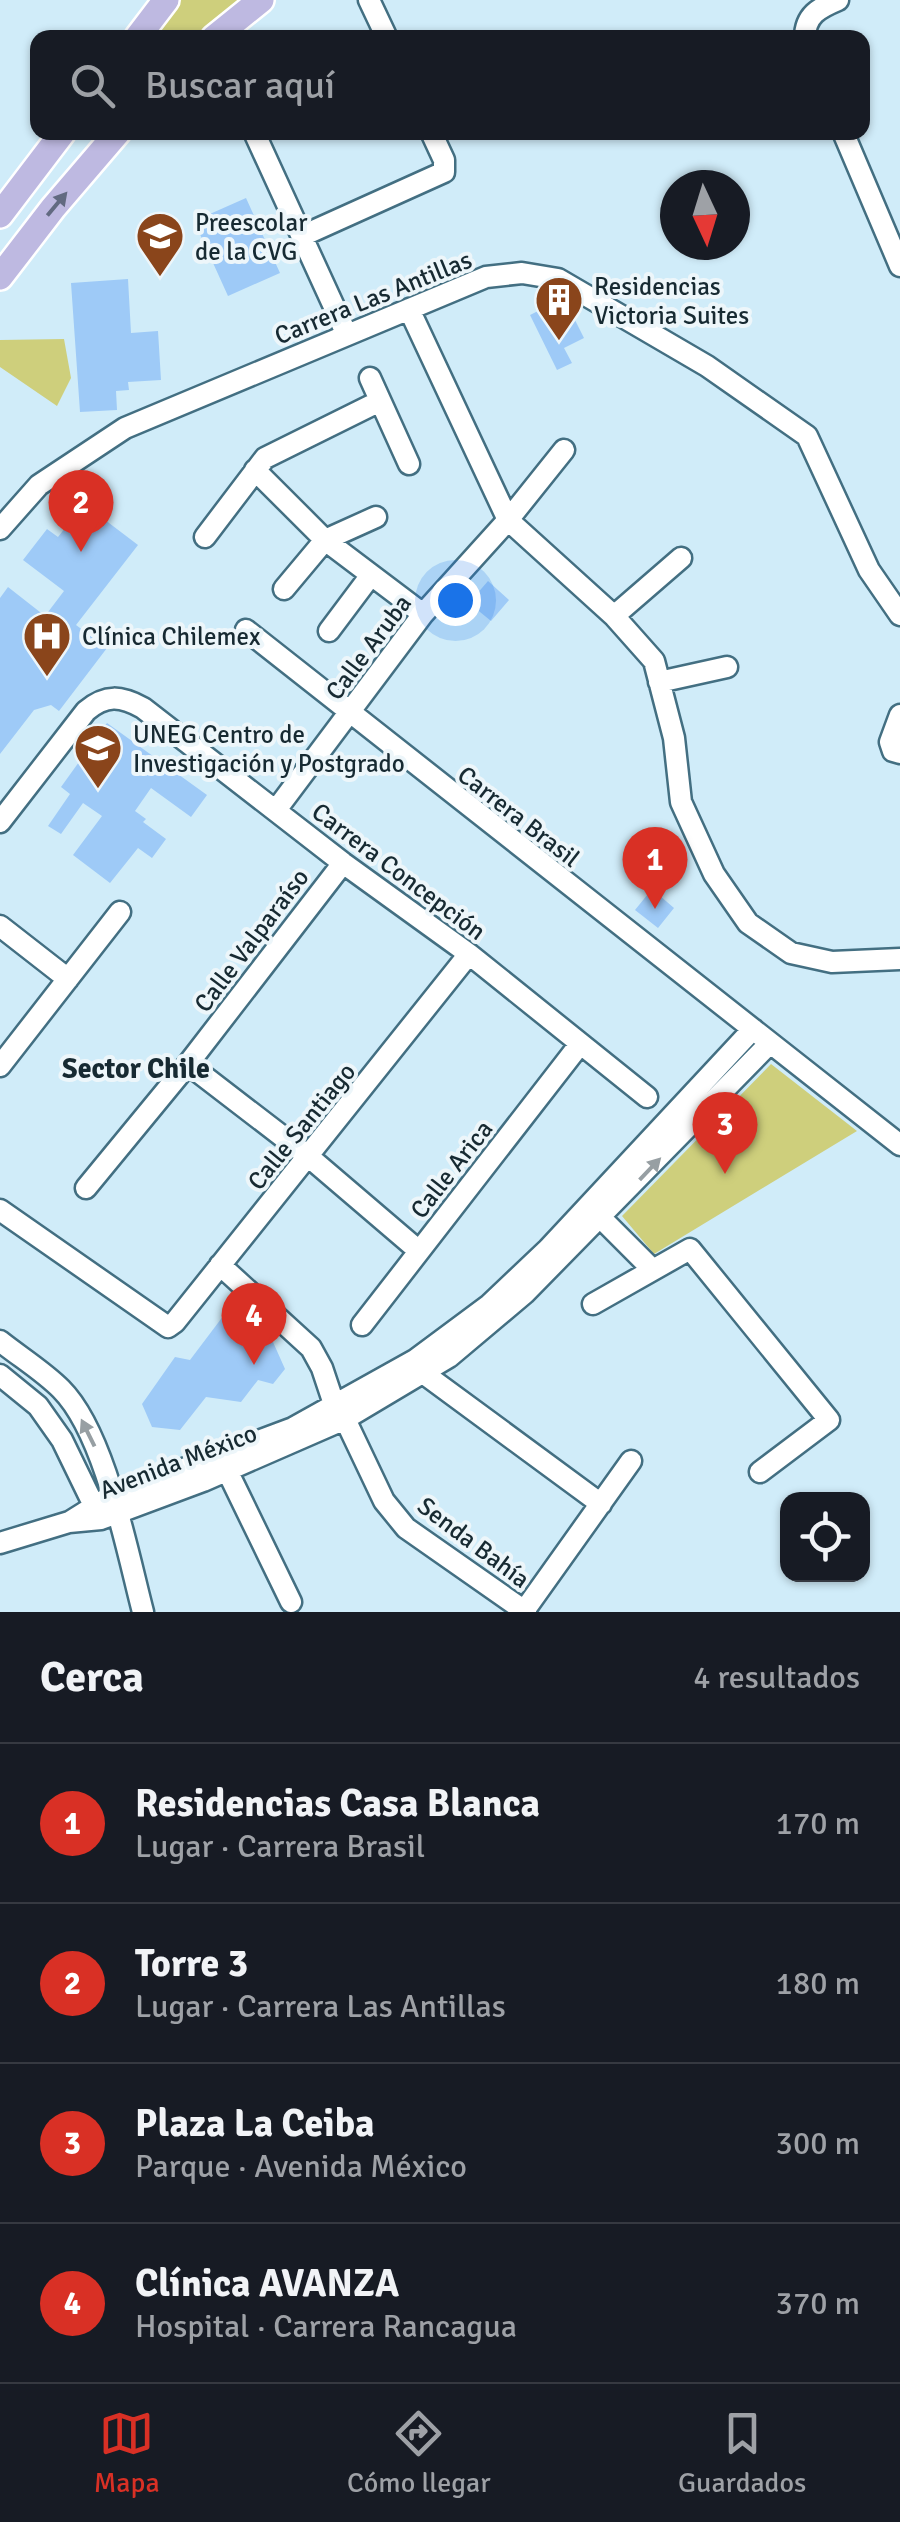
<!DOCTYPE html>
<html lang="es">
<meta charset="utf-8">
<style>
:root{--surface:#171b24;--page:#242831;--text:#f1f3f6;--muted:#9ea1a6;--line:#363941;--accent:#d93025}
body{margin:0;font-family:Signika,sans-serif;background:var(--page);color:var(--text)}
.controls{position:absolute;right:30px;bottom:30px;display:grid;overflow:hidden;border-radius:20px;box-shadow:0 2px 8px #0004}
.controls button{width:90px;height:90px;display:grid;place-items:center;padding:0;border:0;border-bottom:2px solid var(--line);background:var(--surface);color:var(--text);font:50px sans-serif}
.compass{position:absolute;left:660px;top:170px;width:90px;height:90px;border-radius:50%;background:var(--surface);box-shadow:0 2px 8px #0004;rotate:176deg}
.you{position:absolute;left:455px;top:600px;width:35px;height:35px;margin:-25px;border:8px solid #fff;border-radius:50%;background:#1a73e8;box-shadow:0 0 0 15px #1a73e833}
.badge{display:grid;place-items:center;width:65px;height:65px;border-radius:50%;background:var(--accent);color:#fff;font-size:32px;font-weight:700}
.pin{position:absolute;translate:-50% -82px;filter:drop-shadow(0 2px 5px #0008)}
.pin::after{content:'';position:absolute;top:52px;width:35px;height:30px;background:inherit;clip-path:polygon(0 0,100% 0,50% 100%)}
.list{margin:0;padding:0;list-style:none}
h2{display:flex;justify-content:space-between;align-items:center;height:130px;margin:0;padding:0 40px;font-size:42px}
h2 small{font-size:32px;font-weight:400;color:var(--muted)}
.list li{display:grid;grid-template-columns:65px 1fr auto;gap:30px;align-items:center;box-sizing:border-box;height:160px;padding:0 40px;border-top:2px solid var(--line)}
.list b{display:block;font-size:38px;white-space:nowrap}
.list p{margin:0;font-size:32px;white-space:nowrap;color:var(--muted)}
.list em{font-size:32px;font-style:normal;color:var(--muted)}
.icon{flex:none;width:55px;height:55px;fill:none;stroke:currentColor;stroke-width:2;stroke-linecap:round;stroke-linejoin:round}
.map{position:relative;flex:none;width:900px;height:1612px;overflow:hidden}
.search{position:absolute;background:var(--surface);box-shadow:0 2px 8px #0004;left:30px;right:30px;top:30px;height:110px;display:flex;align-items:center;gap:25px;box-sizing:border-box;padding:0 35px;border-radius:20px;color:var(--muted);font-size:38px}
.sheet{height:770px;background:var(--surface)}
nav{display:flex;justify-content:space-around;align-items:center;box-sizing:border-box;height:140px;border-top:2px solid var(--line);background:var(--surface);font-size:28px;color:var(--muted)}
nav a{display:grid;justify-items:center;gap:5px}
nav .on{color:var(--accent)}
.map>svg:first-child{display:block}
</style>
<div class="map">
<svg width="900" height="1612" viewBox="0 0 900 1612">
<rect width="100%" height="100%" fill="#d0ecf9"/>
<path fill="#cecf7c" d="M178 0H246L199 37 149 38Z
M64 339 71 378 57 406 0 367V340Z
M771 1064 857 1131 654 1254 622 1216Z"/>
<path fill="#9ecaf7" d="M246 198 280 273 228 296 194 221Z
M128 279 131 333 158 331 161 380 128 382 129 390 116 391 117 410 80 412 71 283Z
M544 308 550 322 571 312 584 338 564 348 572 363 557 370 530 315Z
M84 504 138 545 76 625 107 648 59 711 51 705 34 710 0 754V598L8 587 45 616 64 591 23 560 47 529 58 537Z
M488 581 509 600 491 621 469 603Z
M107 723 207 795 191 817 151 788 135 811 146 819 143 822 166 839 152 858 138 848 110 883 73 855 102 816 83 803 61 834 48 826 70 794 61 787Z
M652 889 674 908 658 928 635 910Z
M227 1311 249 1314 257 1337 273 1342 285 1369 273 1384 258 1380 241 1402 206 1397 180 1430 152 1427 142 1404 175 1357 190 1360Z"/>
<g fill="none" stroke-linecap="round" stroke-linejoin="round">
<g stroke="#436f82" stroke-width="25">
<path id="minor" d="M369 0 387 38
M805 38C805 15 819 8 838 0
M254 132 347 335
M843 132 900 266
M302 236 444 172V160L431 132
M409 309 508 520 614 616 654 661 674 738 681 802 714 874 748 923 791 953 832 962 900 959
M370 378 409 464
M255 470 325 540 423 614
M0 529 39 485 125 428 486 277 522 273 558 279 707 366 807 436 869 570 900 615
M205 537 265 458 380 401
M284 589 325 540 376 517
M614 616 681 558
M246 630 900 1145
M329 631 371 575
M659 682 727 667
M900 715 890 742 893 751 900 753
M276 810 423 614 508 520 564 450
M0 822 86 711C106 694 121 696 143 708L343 863 469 954 647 1097
M0 926 68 979
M188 1064 309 1157 419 1251
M0 1066 120 912
M86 1188 188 1064 343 863
M0 1210 168 1327 175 1322 469 954
M594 1211 653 1270
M220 1265 311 1348 322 1368 335 1407 345 1419 384 1501 406 1528 526 1612
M593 1304 690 1249 829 1420 760 1472
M362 1325 580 1044
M0 1341C20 1357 43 1371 61 1389 105 1433 127 1551 143 1612
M423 1373 601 1504
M0 1375 38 1406 62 1440 98 1514
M222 1460 291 1602
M71 1521 111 1496 293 1428 415 1360 489 1305 548 1249 753 1029
M0 1543 69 1522 101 1519 203 1481 345 1419 449 1357 525 1293 770 1043
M524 1611 631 1461"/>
</g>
<g stroke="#fff" stroke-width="30">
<path id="major" d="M137 38 166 0
M214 38 261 0
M0 215 63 132
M0 277 53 208 118 132"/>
</g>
<use href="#minor" stroke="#fff" stroke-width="20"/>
<use href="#major" stroke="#beb9e1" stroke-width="25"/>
</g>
<defs><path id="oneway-solid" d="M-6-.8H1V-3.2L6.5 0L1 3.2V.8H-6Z" transform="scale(2.5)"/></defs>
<use fill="#626a81" href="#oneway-solid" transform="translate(57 204) rotate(-50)"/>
<g fill="#979fa3">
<use href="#oneway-solid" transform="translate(650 1169) rotate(-46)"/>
<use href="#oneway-solid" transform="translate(88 1433) rotate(-116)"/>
</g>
<defs>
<g id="school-pin" transform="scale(2.5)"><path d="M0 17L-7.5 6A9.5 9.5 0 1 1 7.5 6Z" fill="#8a451b" stroke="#edf6fa"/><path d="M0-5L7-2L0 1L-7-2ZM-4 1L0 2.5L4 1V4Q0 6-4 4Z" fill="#fff"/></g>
<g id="building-pin" transform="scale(2.5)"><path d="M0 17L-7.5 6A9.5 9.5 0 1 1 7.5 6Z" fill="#8a451b" stroke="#edf6fa"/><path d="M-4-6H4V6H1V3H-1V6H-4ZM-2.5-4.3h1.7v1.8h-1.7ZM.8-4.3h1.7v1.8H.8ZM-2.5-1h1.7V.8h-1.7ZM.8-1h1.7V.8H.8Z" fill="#fff"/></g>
<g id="hospital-pin" transform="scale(2.5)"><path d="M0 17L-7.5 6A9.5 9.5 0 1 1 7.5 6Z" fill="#8a451b" stroke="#edf6fa"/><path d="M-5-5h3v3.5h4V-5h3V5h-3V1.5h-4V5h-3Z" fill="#fff"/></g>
<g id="university-pin" transform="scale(2.5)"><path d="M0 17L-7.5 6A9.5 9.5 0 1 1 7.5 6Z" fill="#8a451b" stroke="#edf6fa"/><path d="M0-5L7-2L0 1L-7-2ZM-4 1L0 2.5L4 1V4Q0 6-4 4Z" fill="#fff"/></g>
</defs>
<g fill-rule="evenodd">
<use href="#school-pin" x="160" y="236"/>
<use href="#building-pin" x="559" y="300"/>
<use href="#hospital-pin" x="47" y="636"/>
<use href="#university-pin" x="98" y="748"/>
</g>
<g text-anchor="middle" stroke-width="8" stroke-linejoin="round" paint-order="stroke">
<g font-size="25" fill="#172a32" stroke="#edf6fa" text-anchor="start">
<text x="195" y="231">Preescolar<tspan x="195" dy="29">de la CVG</tspan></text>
<text x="594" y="295">Residencias<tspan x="594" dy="29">Victoria Suites</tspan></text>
<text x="82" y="645">Clínica Chilemex</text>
<text x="133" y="743">UNEG Centro de<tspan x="133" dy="29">Investigación y Postgrado</tspan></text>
</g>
<g font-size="25" fill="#172a32" stroke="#edf6fa">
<text transform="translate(373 297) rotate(-22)" y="9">Carrera Las Antillas</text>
<text transform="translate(368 647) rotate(-53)" y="9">Calle Aruba</text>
<text transform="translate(519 816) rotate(38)" y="9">Carrera Brasil</text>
<text transform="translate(399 871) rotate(37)" y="9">Carrera Concepción</text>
<text transform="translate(251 940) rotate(-53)" y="9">Calle Valparaíso</text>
<text transform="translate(301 1126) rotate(-51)" y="9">Calle Santiago</text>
<text transform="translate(451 1169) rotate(-52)" y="9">Calle Arica</text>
<text transform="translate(178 1461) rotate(-21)" y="9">Avenida México</text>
<text transform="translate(474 1542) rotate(37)" y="9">Senda Bahía</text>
</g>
<g font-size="28" font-weight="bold" fill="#172a32" stroke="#edf6fa">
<text x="136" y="1078">Sector Chile</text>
</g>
</g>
</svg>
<div class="controls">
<button><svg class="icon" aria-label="locate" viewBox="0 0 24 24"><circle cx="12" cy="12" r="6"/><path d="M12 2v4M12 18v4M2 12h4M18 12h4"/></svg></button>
</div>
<svg class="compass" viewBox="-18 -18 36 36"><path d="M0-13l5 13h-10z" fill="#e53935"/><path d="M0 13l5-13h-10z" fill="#9ea1a6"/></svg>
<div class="you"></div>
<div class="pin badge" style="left:655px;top:909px">1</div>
<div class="pin badge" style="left:81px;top:552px">2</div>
<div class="pin badge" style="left:725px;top:1174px">3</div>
<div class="pin badge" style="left:254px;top:1365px">4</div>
<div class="search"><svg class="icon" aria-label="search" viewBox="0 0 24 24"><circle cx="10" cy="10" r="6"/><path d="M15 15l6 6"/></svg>Buscar aquí</div>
</div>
<section class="sheet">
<h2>Cerca<small>4 resultados</small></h2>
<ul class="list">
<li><span class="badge">1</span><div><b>Residencias Casa Blanca</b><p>Lugar · Carrera Brasil</p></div><em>170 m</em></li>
<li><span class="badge">2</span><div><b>Torre 3</b><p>Lugar · Carrera Las Antillas</p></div><em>180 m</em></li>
<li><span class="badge">3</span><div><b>Plaza La Ceiba</b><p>Parque · Avenida México</p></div><em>300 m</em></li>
<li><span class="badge">4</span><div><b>Clínica AVANZA</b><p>Hospital · Carrera Rancagua</p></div><em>370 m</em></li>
</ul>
</section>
<nav>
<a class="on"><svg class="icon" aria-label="map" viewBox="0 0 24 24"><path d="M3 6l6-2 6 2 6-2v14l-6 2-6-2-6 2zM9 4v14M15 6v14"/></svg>Mapa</a>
<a><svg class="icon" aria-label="directions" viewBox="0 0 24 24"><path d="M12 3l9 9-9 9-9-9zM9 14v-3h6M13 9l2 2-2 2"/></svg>Cómo llegar</a>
<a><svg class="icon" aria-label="saved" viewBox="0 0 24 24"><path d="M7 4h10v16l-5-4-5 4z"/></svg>Guardados</a>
</nav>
